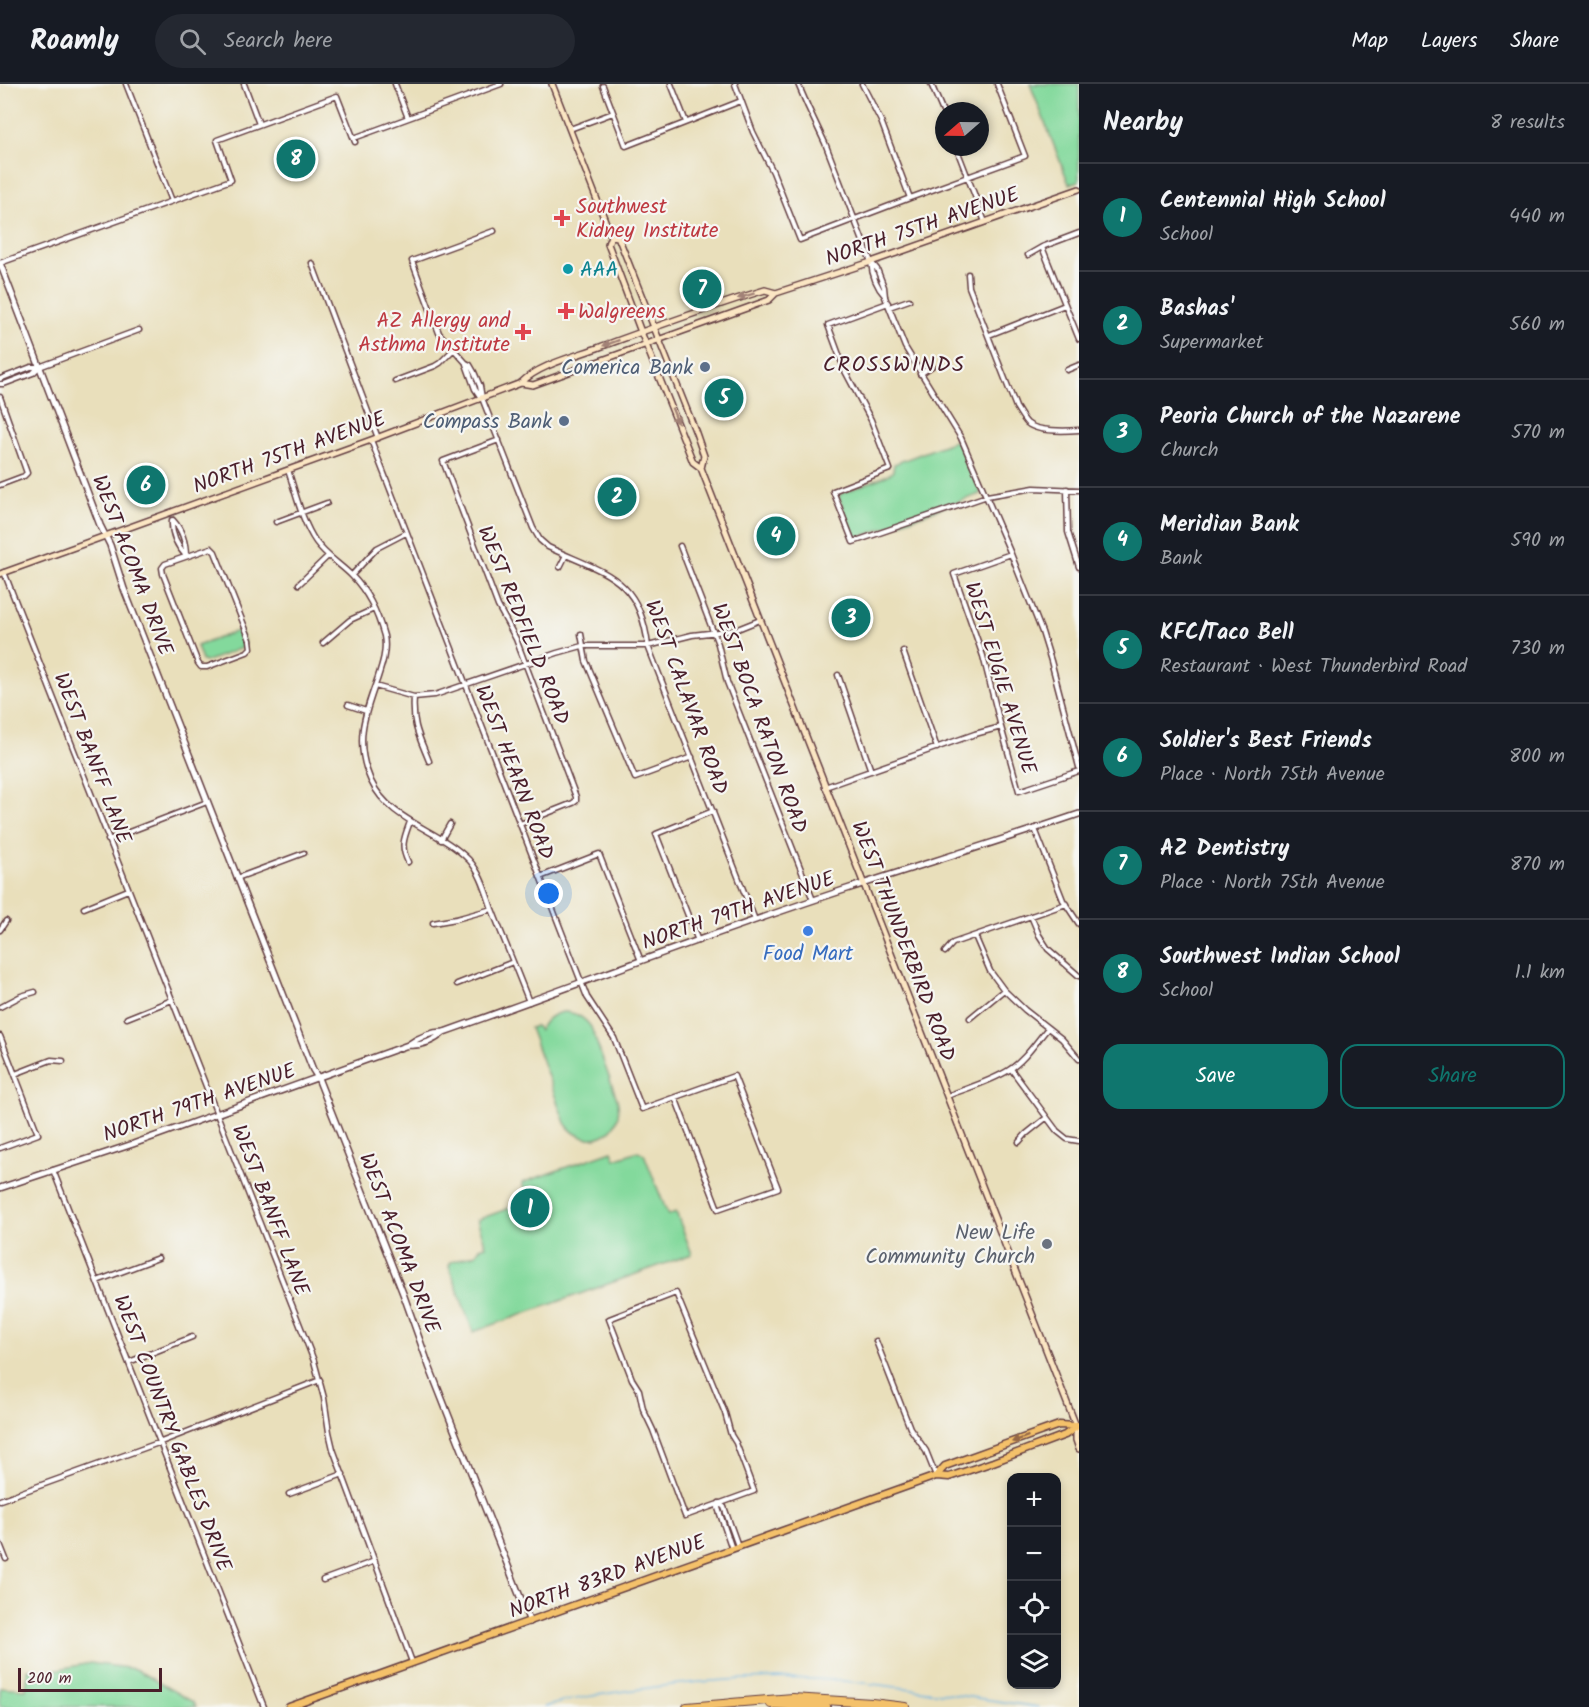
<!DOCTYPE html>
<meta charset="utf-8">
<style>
:root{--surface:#171b24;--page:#242831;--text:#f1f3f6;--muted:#9ea1a6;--line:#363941;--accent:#0f766e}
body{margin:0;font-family:Kalam,sans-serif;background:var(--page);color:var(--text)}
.controls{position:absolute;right:18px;bottom:18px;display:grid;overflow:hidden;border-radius:12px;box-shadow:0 3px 9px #0003}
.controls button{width:54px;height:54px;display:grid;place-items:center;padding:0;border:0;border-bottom:2px solid var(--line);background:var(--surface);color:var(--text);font:30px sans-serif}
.compass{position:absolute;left:935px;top:18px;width:54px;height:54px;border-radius:50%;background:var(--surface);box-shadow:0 3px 9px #0003;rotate:250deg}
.scale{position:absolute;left:18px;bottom:15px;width:144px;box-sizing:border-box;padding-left:6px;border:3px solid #4a1f2b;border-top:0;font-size:16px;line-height:21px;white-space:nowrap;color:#4a1f2b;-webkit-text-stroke:4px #f6f6f2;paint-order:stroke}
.you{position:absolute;left:549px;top:810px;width:21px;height:21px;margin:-15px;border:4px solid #fff;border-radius:50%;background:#1a73e8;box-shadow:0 0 0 9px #1a73e833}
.badge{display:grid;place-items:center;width:39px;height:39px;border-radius:50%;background:var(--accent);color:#fff;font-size:20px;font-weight:700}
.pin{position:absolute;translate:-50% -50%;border:3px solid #fff;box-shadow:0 2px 6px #0006}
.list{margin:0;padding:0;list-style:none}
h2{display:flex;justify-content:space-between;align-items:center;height:78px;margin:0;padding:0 24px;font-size:26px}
h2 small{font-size:20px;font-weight:400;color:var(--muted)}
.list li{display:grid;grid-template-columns:39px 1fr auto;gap:18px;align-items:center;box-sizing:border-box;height:108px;padding:0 24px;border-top:2px solid var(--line)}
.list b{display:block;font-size:22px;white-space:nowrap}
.list p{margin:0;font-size:20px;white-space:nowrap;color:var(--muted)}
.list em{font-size:20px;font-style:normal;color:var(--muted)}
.actions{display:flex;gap:12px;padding:18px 24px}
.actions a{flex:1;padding:14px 0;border:2px solid var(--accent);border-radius:18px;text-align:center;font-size:21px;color:var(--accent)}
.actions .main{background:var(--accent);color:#fff}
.icon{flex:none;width:33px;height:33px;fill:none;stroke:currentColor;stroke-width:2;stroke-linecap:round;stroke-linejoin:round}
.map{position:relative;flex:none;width:1079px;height:1623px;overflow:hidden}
header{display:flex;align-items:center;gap:36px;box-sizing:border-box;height:84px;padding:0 30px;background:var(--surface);border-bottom:2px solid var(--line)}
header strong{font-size:28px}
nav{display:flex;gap:33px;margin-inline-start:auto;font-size:21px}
.search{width:420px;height:54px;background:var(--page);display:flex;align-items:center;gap:15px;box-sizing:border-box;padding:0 21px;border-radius:33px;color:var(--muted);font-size:22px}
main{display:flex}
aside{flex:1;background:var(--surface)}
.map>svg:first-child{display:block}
</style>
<header>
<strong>Roamly</strong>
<div class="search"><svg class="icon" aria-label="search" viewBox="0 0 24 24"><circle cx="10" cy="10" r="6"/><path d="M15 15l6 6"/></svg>Search here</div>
<nav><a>Map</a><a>Layers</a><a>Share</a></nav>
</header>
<main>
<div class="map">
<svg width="1079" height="1623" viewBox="0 0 1079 1623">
<rect width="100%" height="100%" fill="#f6f6f2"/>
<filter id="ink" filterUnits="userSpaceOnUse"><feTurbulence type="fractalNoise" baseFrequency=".0167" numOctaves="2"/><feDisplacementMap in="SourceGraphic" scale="12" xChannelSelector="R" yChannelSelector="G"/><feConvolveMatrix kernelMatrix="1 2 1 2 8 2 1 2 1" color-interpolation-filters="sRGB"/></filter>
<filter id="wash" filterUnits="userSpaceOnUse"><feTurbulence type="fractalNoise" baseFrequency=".008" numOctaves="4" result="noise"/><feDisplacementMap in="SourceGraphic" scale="24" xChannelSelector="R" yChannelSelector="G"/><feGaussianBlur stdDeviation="1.35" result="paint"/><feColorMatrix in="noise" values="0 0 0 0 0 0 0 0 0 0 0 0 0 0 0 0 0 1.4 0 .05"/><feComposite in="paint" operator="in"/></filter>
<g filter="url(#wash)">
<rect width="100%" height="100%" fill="#e9dfbb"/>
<path fill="#83d99c" stroke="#667c64" stroke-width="1.5" d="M1030 0H1079V97L1069 100Z
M957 356 980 405V410L860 453 854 451 839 414 840 410 888 391 893 387 894 380Z
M240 546 245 559 244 563 205 578 202 577 197 562Z
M563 928C575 928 584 933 591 943L617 1015C627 1051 585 1069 565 1039L530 944 536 942 539 947C544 936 551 930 563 928Z
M612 1067 615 1075 638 1067 644 1070 668 1131 676 1128 692 1170 473 1248 449 1182 451 1178 476 1170 480 1164 486 1162 477 1136 526 1118 536 1143 537 1142 522 1099Z
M90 1579 135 1585 193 1618 196 1623H0V1603L26 1605 28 1585 44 1588Z"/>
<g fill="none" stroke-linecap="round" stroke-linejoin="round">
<path stroke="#66b0de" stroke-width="1.5" d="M544 1623C573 1614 603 1610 634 1606 701 1596 775 1591 843 1597 909 1603 974 1614 1038 1623"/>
</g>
</g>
<g filter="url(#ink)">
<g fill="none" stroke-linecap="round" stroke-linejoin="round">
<g stroke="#623c41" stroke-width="7">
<path id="minor" d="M126 0 172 117
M244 0 259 40
M395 0 408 34
M671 0 686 38
M735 0 753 48 773 88 800 156 910 114 1025 72 997 0
M798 0 808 23 825 59 871 178C872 191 876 202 885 212
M862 0 881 37 910 114
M931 0 944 30
M603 2 626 62 741 17
M570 45 613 29
M354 54 501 0
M956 63 985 138
M494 147 412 177 439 249 466 279 470 281 474 288 480 302 482 314 533 444 540 456 548 463C603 489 640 492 648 562L755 836
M1042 163 1079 255
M1028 171 1042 163 1079 149
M871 178 877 185 884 203 885 213 905 263 961 354 1011 470 1042 548 1051 577 1079 683
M0 179 231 96 217 56 337 12 355 58
M312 179 378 354
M968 190 969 203 1016 323C1020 329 1023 335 1027 339 1037 348 1066 347 1079 346
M888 219 828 241 845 287 871 336 890 385 833 407 853 458 987 412 1034 404 1079 406
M889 223 909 216
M989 251 1065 221
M466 280 475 305 481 314
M1067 286 1079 281
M920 290 932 282
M0 295 31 283H39L139 246
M395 297 435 282 440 279 454 265
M0 300H4L33 289 39 283
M0 313 27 389 24 392 0 401
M371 356 587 913 614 954 642 1025 734 992 778 1104 718 1125 675 1013
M499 356 443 377 498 522 516 555 576 713V717L573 719 520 740
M288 386C296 410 302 438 316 458 326 472 340 480 352 492 368 508 378 530 384 552 387 567 382 581 377 596 364 632 354 659 371 697 390 738 439 745 469 776 481 789 486 808 492 825 504 856 517 887 529 918
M1067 405 1068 448 1079 483
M172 436C171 449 177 462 186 472
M173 436C182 446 186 459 186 472
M276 438 327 419
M680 462 718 560 727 598 813 816
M211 464 215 468 250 556 251 564 247 568 207 583H201L198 579 163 490 162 484 165 480Z
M1011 470 954 490 983 572 1001 643 1019 707 1079 687
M560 483 566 471
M4 488 314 1277 324 1314 329 1348 333 1365 412 1578
M352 491 377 464 406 449
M299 500 328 472
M581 550 586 577 635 694 692 673
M323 559 350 536 374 525
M903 567 937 664
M838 591 871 687
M375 602 414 613 435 611 557 569 582 562H648L692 551 735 546 760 536
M414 613C412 641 419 652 429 677
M348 621 366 627
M825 703 975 650 1001 643
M1035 745 1063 816 1079 840
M108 756 207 718
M441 756 450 740
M408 778C400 762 404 754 410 738
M540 793 599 770 641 877
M237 794 304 769
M84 824 128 806
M1031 832 1039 851 1048 865 1079 892
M433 839 456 835 492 825
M0 846 6 837
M975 852 990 887 1004 906 1025 926 1062 955 1079 975
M698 857 656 750 713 727
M945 868 953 859 1066 820
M457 900 513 878
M0 923 21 912 35 908
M127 934 172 916
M970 934 1004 906
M0 952 38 1050 0 1064
M1011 985 1057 1047 1067 1055 1079 1057
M15 990 51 976 63 977
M947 1012C967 1004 990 998 1009 986 1025 976 1036 958 1048 944
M1019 1058 1026 1050 1046 1034
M53 1086 264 1623
M97 1197 158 1174
M676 1209 725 1329 731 1351 736 1359 754 1407 685 1432 653 1346 643 1325 639 1306 632 1295 609 1235Z
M876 1257 910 1344 926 1367 936 1392
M129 1278 192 1253
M289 1410 343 1390
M0 1416 161 1358 320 1296
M719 1419 724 1423 738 1462
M719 1420 718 1424 732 1465
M0 1460 6 1475
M323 1496 375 1477"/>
</g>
<g stroke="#623c41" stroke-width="8">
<path id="tertiary" d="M0 179 100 441 110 461 124 505 313 986 318 994 404 1212 429 1282 530 1538
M408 961C422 962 434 957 444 948
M0 1104 133 1060 408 961C419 953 431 948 444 948 580 900 714 848 850 804 927 779 1003 756 1079 730"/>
</g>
<g stroke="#623c41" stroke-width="8">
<path id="secondary" d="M552 0 611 152 608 160 641 248 693 378 701 384 1058 1296 1076 1342 1079 1345
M611 152 618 153 619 155 696 349 704 372 701 384
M521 299 533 301 769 216 776 209 871 178 1079 105
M0 490 371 356 521 299C538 281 576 272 600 263 655 243 709 223 765 206L776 209
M1076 1342V1356L1079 1365"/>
</g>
<g stroke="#623c41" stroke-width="9">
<path id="primary" d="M936 1392 945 1382 1059 1341 1076 1342
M289 1623 936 1392 949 1393 993 1378 1065 1351 1079 1341"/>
</g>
<g stroke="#623c41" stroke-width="10">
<path id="motorway" d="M731 1619 793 1614 872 1619 905 1623
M771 1620 826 1623
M687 1623 735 1619"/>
</g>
<use href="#minor" stroke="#fff" stroke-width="4"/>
<use href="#tertiary" stroke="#fff" stroke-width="5"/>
<use href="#secondary" stroke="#fbe6c3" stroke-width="5"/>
<use href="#primary" stroke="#f4c16a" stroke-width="6"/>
<use href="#motorway" stroke="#f4c16a" stroke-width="8"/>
</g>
<defs><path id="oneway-solid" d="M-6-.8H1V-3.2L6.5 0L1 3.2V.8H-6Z" transform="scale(1.5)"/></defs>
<g fill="#a28277">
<use href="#oneway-solid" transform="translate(746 212) rotate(163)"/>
<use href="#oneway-solid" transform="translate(611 259) rotate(160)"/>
<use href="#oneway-solid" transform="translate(675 332) rotate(68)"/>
</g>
<use fill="#966847" href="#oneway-solid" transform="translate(1020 1355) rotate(160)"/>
</g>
<g fill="#e0444e" stroke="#f6f6f2" stroke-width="2">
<path d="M559 125h6v6h6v6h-6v6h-6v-6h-6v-6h6z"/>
<path d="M563 218h6v6h6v6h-6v6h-6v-6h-6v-6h6z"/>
<path d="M520 239h6v6h6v6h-6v6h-6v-6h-6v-6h6z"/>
</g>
<circle fill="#0f9aa8" stroke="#f6f6f2" stroke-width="2" cx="568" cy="185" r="6"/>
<g fill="#5c6f8a" stroke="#f6f6f2" stroke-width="2">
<circle cx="705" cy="283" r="6"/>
<circle cx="564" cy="337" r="6"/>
</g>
<circle fill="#3f7fe0" stroke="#f6f6f2" stroke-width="2" cx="808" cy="847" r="6"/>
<circle fill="#6b7280" stroke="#f6f6f2" stroke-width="2" cx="1047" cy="1160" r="6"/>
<g text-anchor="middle" stroke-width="4.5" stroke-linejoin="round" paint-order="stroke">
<g font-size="21" fill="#be3a42" stroke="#f6f6f2" text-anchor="start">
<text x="576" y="129">Southwest<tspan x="576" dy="24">Kidney Institute</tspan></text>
<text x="578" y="234">Walgreens</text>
<text x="510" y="243" text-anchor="end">AZ Allergy and<tspan x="510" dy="24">Asthma Institute</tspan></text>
</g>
<g font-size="21" fill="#4a1f2b" stroke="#f6f6f2">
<text transform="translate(922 142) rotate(-19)" y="7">NORTH 75TH AVENUE</text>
<text transform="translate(289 368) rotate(-20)" y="7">NORTH 75TH AVENUE</text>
<text transform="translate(133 481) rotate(69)" y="7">WEST ACOMA DRIVE</text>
<text transform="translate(524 541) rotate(68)" y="7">WEST REDFIELD ROAD</text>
<text transform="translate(1001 594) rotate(73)" y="7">WEST EUGIE AVENUE</text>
<text transform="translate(687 613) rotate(70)" y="7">WEST CALAVAR ROAD</text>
<text transform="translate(760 634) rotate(70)" y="7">WEST BOCA RATON ROAD</text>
<text transform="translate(93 674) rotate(69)" y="7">WEST BANFF LANE</text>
<text transform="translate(515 688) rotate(69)" y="7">WEST HEARN ROAD</text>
<text transform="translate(738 826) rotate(-19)" y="7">NORTH 79TH AVENUE</text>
<text transform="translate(904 857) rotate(69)" y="7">WEST THUNDERBIRD ROAD</text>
<text transform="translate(199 1018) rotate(-19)" y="7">NORTH 79TH AVENUE</text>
<text transform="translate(271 1126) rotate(69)" y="7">WEST BANFF LANE</text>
<text transform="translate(400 1159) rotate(69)" y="7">WEST ACOMA DRIVE</text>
<text transform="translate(173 1349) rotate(69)" y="7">WEST COUNTRY GABLES DRIVE</text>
<text transform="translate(607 1492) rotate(-20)" y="7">NORTH 83RD AVENUE</text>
</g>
<g font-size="21" fill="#0d838f" stroke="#f6f6f2" text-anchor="start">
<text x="580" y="192">AAA</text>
</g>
<g font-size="21" fill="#4e5e75" stroke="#f6f6f2" text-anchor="end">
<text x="693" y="290">Comerica Bank</text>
<text x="552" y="344">Compass Bank</text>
</g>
<g font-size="21" fill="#366cbe" stroke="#f6f6f2">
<text x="808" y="876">Food Mart</text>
</g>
<g font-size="21" fill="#5b616d" stroke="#f6f6f2" text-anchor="end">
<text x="1035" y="1155">New Life<tspan x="1035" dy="24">Community Church</tspan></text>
</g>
<g font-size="22" letter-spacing="1.5" fill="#4a1f2b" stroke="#f6f6f2">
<text x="894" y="287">CROSSWINDS</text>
</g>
</g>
</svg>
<div class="controls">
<button>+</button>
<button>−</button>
<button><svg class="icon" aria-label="locate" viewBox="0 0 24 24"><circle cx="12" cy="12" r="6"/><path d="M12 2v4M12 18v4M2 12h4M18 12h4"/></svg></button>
<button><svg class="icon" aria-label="layers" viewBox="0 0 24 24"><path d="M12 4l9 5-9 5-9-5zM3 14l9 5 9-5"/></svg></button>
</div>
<svg class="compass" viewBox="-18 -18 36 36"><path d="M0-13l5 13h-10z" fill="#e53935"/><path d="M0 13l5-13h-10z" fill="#9ea1a6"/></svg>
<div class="scale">200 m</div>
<div class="you"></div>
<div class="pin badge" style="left:530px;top:1124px">1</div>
<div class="pin badge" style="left:617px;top:413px">2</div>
<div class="pin badge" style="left:851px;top:534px">3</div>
<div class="pin badge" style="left:776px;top:452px">4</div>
<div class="pin badge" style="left:724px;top:314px">5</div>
<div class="pin badge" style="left:146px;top:401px">6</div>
<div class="pin badge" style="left:702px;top:205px">7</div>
<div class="pin badge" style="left:296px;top:75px">8</div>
</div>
<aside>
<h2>Nearby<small>8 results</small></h2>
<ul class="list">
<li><span class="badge">1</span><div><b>Centennial High School</b><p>School</p></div><em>440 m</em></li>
<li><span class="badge">2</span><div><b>Bashas'</b><p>Supermarket</p></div><em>560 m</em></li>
<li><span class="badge">3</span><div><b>Peoria Church of the Nazarene</b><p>Church</p></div><em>570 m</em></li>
<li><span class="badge">4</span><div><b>Meridian Bank</b><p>Bank</p></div><em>590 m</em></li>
<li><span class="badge">5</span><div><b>KFC/Taco Bell</b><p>Restaurant · West Thunderbird Road</p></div><em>730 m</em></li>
<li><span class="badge">6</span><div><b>Soldier's Best Friends</b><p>Place · North 75th Avenue</p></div><em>800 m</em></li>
<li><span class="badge">7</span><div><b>AZ Dentistry</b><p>Place · North 75th Avenue</p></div><em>870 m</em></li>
<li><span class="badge">8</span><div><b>Southwest Indian School</b><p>School</p></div><em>1.1 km</em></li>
</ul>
<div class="actions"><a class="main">Save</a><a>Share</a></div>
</aside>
</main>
